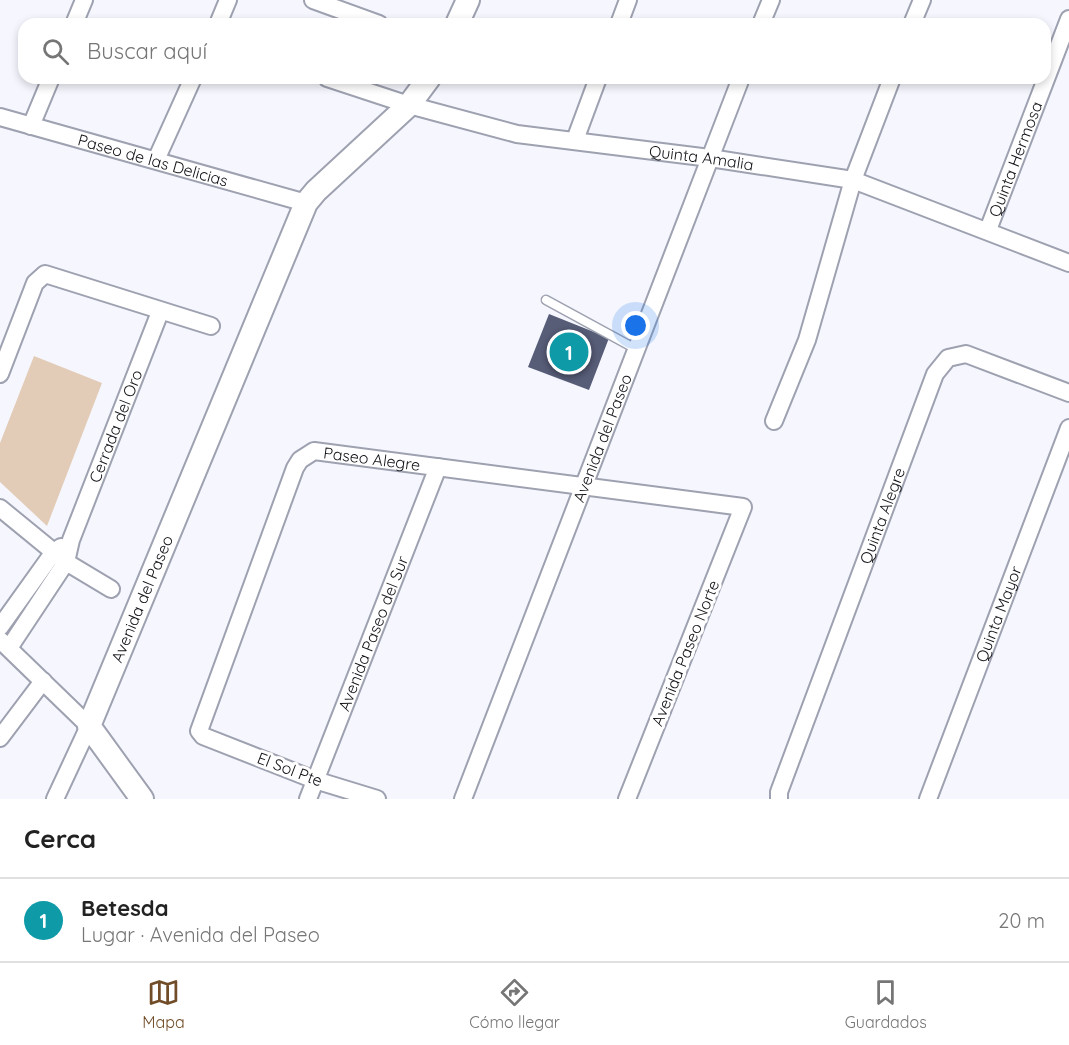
<!DOCTYPE html>
<html lang="es">
<meta charset="utf-8">
<style>
:root{--surface:#fff;--page:#f2f2f2;--text:#222;--muted:#767676;--line:#e0e0e0;--accent:#714c28}
body{margin:0;font-family:Quicksand,sans-serif;background:var(--page);color:var(--text)}
.you{position:absolute;left:636px;top:326px;width:21px;height:21px;margin:-15px;border:4px solid #fff;border-radius:50%;background:#1a73e8;box-shadow:0 0 0 9px #1a73e833}
.badge{display:grid;place-items:center;width:39px;height:39px;border-radius:50%;background:var(--accent);color:#fff;font-size:20px;font-weight:700}
.pin{position:absolute;translate:-50% -50%;border:3px solid #fff;box-shadow:0 2px 6px #0006}
.list{margin:0;padding:0;list-style:none}
h2{display:flex;justify-content:space-between;align-items:center;height:78px;margin:0;padding:0 24px;font-size:26px}
h2 small{font-size:20px;font-weight:400;color:var(--muted)}
.list li{display:grid;grid-template-columns:39px 1fr auto;gap:18px;align-items:center;box-sizing:border-box;height:84px;padding:0 24px;border-top:2px solid var(--line)}
.list b{display:block;font-size:22px;white-space:nowrap}
.list p{margin:0;font-size:20px;white-space:nowrap;color:var(--muted)}
.list em{font-size:20px;font-style:normal;color:var(--muted)}
.icon{flex:none;width:33px;height:33px;fill:none;stroke:currentColor;stroke-width:2;stroke-linecap:round;stroke-linejoin:round}
.map{position:relative;flex:none;width:1069px;height:799px;overflow:hidden}
.search{position:absolute;background:var(--surface);box-shadow:0 3px 9px #0003;left:18px;right:18px;top:18px;height:66px;display:flex;align-items:center;gap:15px;box-sizing:border-box;padding:0 21px;border-radius:18px;color:var(--muted);font-size:22px}
.sheet{height:162px;background:var(--surface)}
nav{display:flex;justify-content:space-around;align-items:center;box-sizing:border-box;height:84px;border-top:2px solid var(--line);background:var(--surface);font-size:16px;color:var(--muted)}
nav a{display:grid;justify-items:center;gap:3px}
nav .on{color:var(--accent)}
.map>svg:first-child{display:block}
</style>
<div class="map">
<svg width="1069" height="799" viewBox="0 0 1069 799">
<rect width="100%" height="100%" fill="#f6f7fe"/>
<path fill="#e2ccb7" d="M34 356 102 383 47 526 0 482V443Z"/>
<path fill="#575c77" d="M549 314 609 338 589 390 528 367Z"/>
<g fill="none" stroke-linecap="round" stroke-linejoin="round">
<g stroke="#9ea1b0" stroke-width="11">
<path id="lane" d="M546 300 636 349"/>
</g>
<g stroke="#9ea1b0" stroke-width="20">
<g id="street">
<path d="M313 0 379 24"/>
<path d="M74 24 84 0"/>
<path d="M218 24 228 0"/>
<path d="M619 24 628 0"/>
<path d="M761 24 771 0"/>
<path d="M912 24 922 0"/>
<path id="s1" d="M327 78 409 105 517 134 710 158 853 180 1069 263"/>
<path id="s2" d="M0 117 306 203"/>
<path d="M31 126 51 78"/>
<path d="M575 140 598 78"/>
<path d="M156 160 193 78"/>
<path id="s3" d="M988 230 1069 19"/>
<path d="M0 374 35 283 45 274 211 326"/>
<path d="M774 421 807 340 853 180 892 78"/>
<path d="M0 508 66 562 111 589"/>
<path d="M0 627 53 553 61 547"/>
<path d="M0 640 89 726 55 799"/>
<path id="s4" d="M9 648 66 562 71 540 160 312"/>
<path d="M0 738 43 681"/>
<path id="s5" d="M308 799 438 467"/>
<path id="s6" d="M377 799 315 780 203 736 199 731 295 468 300 460 314 451 743 507 627 799"/>
<path id="s7" d="M463 799 741 78"/>
<path id="s8" d="M779 799V792L935 374 948 358 966 354 1069 393"/>
<path id="s9" d="M928 799 1069 428"/>
</g>
</g>
<g stroke="#9ea1b0" stroke-width="26">
<g id="secondary">
<path d="M457 24 468 0"/>
<path id="s10" d="M142 799 89 726 306 203 316 191 409 105 429 78"/>
</g>
</g>
<use href="#lane" stroke="#fff" stroke-width="8"/>
<use href="#street" stroke="#fff" stroke-width="16"/>
<use href="#secondary" stroke="#fff" stroke-width="22"/>
</g>
<g text-anchor="middle" stroke-width="6" stroke-linejoin="round" paint-order="stroke">
<g font-size="16" fill="#101116" stroke="#fff">
<text dy="6" stroke="none"><textPath href="#s1" startOffset="384">Quinta Amalia</textPath></text>
<text dy="6" stroke="none"><textPath href="#s3" startOffset="76">Quinta Hermosa</textPath></text>
<text dy="6" stroke="none"><textPath href="#s2" startOffset="159">Paseo de las Delicias</textPath></text>
<text dy="6" stroke="none"><textPath href="#s4" startOffset="248">Cerrada del Oro</textPath></text>
<text dy="6" stroke="none"><textPath href="#s7" startOffset="387">Avenida del Paseo</textPath></text>
<text dy="6" stroke="none"><textPath href="#s6" startOffset="556">Paseo Alegre</textPath></text>
<text dy="6" stroke="none"><textPath href="#s8" startOffset="302">Quinta Alegre</textPath></text>
<text dy="6" stroke="none"><textPath href="#s10" startOffset="228">Avenida del Paseo</textPath></text>
<text dy="6" stroke="none"><textPath href="#s9" startOffset="198">Quinta Mayor</textPath></text>
<text dy="6" stroke="none"><textPath href="#s5" startOffset="178">Avenida Paseo del Sur</textPath></text>
<text transform="translate(685 653) rotate(-68)" y="6">Avenida Paseo Norte</text>
<text transform="translate(290 769) rotate(21)" y="6">El Sol Pte</text>
</g>
</g>
</svg>
<div class="you"></div>
<div class="pin badge" style="left:569px;top:352px;background:#0f9aa8">1</div>
<div class="search"><svg class="icon" aria-label="search" viewBox="0 0 24 24"><circle cx="10" cy="10" r="6"/><path d="M15 15l6 6"/></svg>Buscar aquí</div>
</div>
<section class="sheet">
<h2>Cerca<small></small></h2>
<ul class="list">
<li><span class="badge" style="background:#0f9aa8">1</span><div><b>Betesda</b><p>Lugar · Avenida del Paseo</p></div><em>20 m</em></li>
</ul>
</section>
<nav>
<a class="on"><svg class="icon" aria-label="map" viewBox="0 0 24 24"><path d="M3 6l6-2 6 2 6-2v14l-6 2-6-2-6 2zM9 4v14M15 6v14"/></svg>Mapa</a>
<a><svg class="icon" aria-label="directions" viewBox="0 0 24 24"><path d="M12 3l9 9-9 9-9-9zM9 14v-3h6M13 9l2 2-2 2"/></svg>Cómo llegar</a>
<a><svg class="icon" aria-label="saved" viewBox="0 0 24 24"><path d="M7 4h10v16l-5-4-5 4z"/></svg>Guardados</a>
</nav>
